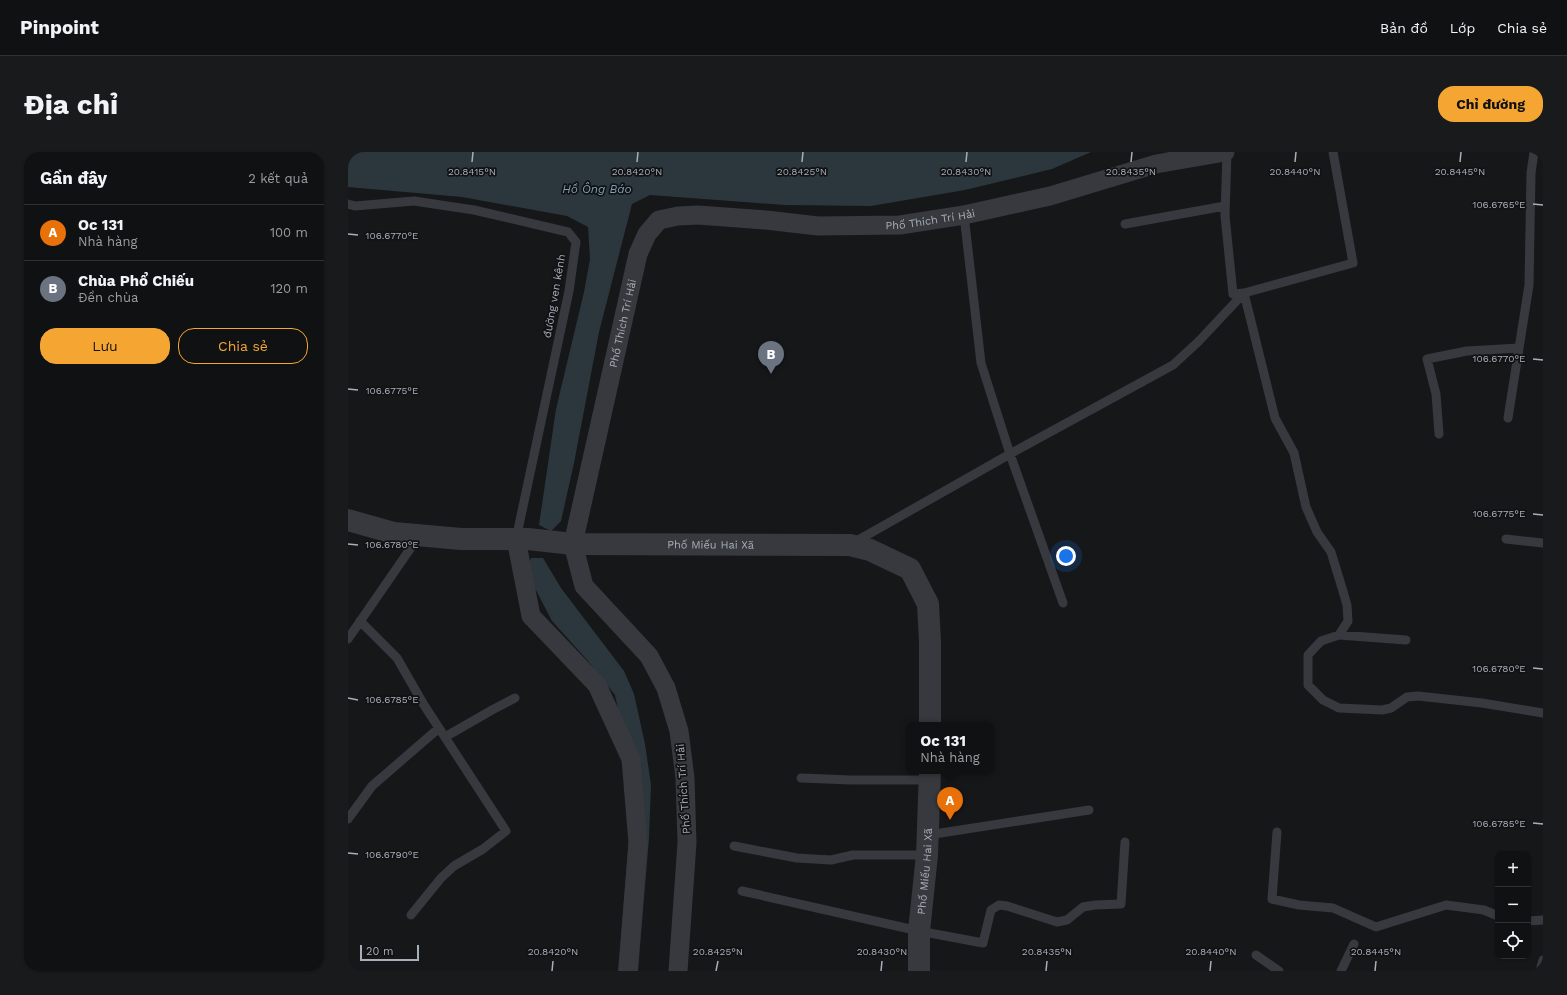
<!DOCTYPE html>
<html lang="vi">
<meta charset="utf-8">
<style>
:root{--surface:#101113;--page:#191a1c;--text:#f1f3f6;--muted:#9c9da0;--line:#303133;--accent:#f5a532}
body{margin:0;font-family:"Work Sans",sans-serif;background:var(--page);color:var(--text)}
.controls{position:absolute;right:12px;bottom:12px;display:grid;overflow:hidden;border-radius:8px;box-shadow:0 1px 3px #0004}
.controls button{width:36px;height:36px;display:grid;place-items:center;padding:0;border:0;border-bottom:1px solid var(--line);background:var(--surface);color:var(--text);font:20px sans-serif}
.scale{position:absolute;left:12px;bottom:10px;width:59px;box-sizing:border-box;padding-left:4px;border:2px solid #a8afb9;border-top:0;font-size:11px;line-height:14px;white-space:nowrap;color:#a8afb9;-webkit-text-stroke:3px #111214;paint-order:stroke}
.you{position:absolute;left:718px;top:404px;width:14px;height:14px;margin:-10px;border:3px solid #fff;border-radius:50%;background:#1a73e8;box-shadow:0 0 0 6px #1a73e833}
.badge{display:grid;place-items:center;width:26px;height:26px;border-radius:50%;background:var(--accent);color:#fff;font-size:13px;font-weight:700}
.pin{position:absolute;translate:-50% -33px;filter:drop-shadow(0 1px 2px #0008)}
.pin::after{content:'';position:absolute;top:21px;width:14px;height:12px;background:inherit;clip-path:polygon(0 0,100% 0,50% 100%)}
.popup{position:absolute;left:558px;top:570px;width:88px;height:52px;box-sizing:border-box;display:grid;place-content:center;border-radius:8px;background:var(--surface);filter:drop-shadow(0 1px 3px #0005);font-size:13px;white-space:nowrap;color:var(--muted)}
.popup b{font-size:15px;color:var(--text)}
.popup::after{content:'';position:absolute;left:50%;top:100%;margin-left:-8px;border:8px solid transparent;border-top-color:var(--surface)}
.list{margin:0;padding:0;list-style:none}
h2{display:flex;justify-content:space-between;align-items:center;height:52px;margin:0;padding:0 16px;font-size:17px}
h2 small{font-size:13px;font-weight:400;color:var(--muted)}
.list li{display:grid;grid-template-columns:26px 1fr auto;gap:12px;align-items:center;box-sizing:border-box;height:56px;padding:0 16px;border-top:1px solid var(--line)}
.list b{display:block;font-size:15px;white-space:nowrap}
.list p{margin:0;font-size:13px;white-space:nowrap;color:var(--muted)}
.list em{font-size:13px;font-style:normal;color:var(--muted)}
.actions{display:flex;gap:8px;padding:12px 16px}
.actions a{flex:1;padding:9px 0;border:1px solid var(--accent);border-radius:16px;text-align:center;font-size:14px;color:var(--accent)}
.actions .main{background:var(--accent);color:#111}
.icon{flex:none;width:22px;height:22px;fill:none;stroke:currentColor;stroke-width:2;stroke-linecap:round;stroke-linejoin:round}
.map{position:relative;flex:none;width:1195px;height:819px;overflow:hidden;border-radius:16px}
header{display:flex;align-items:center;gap:24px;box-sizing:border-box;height:56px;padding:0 20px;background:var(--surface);border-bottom:1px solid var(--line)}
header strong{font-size:19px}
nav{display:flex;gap:22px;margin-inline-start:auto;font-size:14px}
.intro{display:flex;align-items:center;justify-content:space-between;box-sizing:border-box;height:96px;padding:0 24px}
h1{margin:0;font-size:28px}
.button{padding:10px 18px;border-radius:16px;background:var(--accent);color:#111;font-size:14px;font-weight:700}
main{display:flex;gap:24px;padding:0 24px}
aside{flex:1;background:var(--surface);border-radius:16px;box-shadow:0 1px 3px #0004}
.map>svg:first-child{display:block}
</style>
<header>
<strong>Pinpoint</strong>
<nav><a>Bản đồ</a><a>Lớp</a><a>Chia sẻ</a></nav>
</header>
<div class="intro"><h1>Địa chỉ</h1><a class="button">Chỉ đường</a></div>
<main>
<aside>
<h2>Gần đây<small>2 kết quả</small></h2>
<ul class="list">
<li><span class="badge" style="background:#e8710a">A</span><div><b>Oc 131</b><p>Nhà hàng</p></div><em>100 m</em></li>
<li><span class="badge" style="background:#6b7280">B</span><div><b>Chùa Phổ Chiếu</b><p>Đền chùa</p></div><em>120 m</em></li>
</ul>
<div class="actions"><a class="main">Lưu</a><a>Chia sẻ</a></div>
</aside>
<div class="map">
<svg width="1195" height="819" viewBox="0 0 1195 819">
<rect width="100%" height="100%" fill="#161719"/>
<path fill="#2c373d" d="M0 0H743L704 17 617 38 523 54 437 53 302 43 284 52 251 180 226 311 213 369 203 379 191 373 208 257 236 140 242 107 240 75 219 64 114 45 0 35Z
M183 406H195L213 436 276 519 286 542 297 592 303 633 301 686 290 819H270L283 661 274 575 267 543 240 509 204 469 178 419Z"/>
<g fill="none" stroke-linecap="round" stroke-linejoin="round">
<path stroke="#37393e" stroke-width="9" d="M879 0 877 64 885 142 896 141 1005 111 985 0
M0 52 7 54 66 49 126 58 220 80 228 90 221 139 168 387
M616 63 633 211 662 302 715 451
M777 72 877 54
M896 141 927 266 946 301 958 355 969 380 983 400 994 436 999 453 1000 469 991 483
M1160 266 1181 133 1183 21 1186 0
M1091 282 1088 242 1079 207 1119 199 1171 196
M1158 387 1195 391
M505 391 662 302 825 213 850 190 896 141
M12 469 49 506 76 553 158 679 135 697 106 714 93 726 63 763
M0 487 71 384
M1058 488 991 483 973 489 960 503V533L975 548 991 556 1034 558 1043 556 1059 545 1070 544 1134 551 1195 561
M97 585 144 558 167 546
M453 626 503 628H582
M0 667 24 634 91 576
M929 680 924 747 951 753 985 756 1028 775 1098 753 1136 758 1150 764
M580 683 741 658
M386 694 449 706 483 708 505 703H579
M394 739 571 779 635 791 643 758 651 753 659 754 709 770 719 768 735 755 747 753 773 752 777 690
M1180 769 1195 768
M908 803 931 819
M993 819 1006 792
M1192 819 1195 808"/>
<g stroke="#37393e" stroke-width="19">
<path d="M168 387 183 464 249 533 283 607 290 691 280 819"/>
<path id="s1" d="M330 819 339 691 337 626 331 579 318 536 301 504 236 434 225 392 290 102 299 82 311 68 330 64 350 63 418 68 470 74 552 73 616 63 702 44 808 12 877 0"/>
</g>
<g stroke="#37393e" stroke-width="22">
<path id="s2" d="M0 368 46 381 113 387H180L225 392 502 393 522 398 562 417 580 452 582 490V573"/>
<path id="s3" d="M571 819V779L579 703 582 619"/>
</g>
</g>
<path fill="none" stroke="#a8afb9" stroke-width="1.5" d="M124 10 125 0M289 10 290 0M454 10 455 0M618 10 619 0M783 10 784 0M947 10 948 0M1112 10 1113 0M1185 52 1195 53M0 82 10 83M1185 207 1195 208M0 237 10 238M1185 362 1195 363M0 392 10 393M1185 516 1195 517M0 546 10 548M1185 671 1195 672M0 701 10 702M204 819 205 809M368 819 370 809M533 819 534 809M698 819 699 809M862 819 863 809M1027 819 1028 809"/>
<g text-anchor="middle" stroke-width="3.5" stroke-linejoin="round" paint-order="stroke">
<g font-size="11" fill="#a8afb9" stroke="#111214">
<text dy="4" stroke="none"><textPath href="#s1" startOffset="1071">Phố Thích Trí Hải</textPath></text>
<text transform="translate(206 144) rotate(-80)" y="4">đường ven kênh</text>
<text dy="4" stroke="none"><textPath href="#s1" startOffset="687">Phố Thích Trí Hải</textPath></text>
<text dy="4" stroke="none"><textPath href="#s2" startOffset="365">Phố Miếu Hai Xã</textPath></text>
<text transform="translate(335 637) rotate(-94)" y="4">Phố Thích Trí Hải</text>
<text dy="4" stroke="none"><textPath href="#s3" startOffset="100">Phố Miếu Hai Xã</textPath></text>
</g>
<g font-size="12" font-style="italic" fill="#7f9fb4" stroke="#111214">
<text x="249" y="41">Hồ Ông Báo</text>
</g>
</g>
<g font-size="10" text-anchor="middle" fill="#a8afb9" stroke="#111214" stroke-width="3.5" stroke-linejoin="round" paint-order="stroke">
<text x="124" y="23">20.8415°N</text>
<text x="289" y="23">20.8420°N</text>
<text x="454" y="23">20.8425°N</text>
<text x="618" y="23">20.8430°N</text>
<text x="783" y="23">20.8435°N</text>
<text x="947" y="23">20.8440°N</text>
<text x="1112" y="23">20.8445°N</text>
<text x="1151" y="56">106.6765°E</text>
<text x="44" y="87">106.6770°E</text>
<text x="1151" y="210">106.6770°E</text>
<text x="44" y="242">106.6775°E</text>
<text x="1151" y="365">106.6775°E</text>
<text x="44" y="396">106.6780°E</text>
<text x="1151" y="520">106.6780°E</text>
<text x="44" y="551">106.6785°E</text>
<text x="1151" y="675">106.6785°E</text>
<text x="44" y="706">106.6790°E</text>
<text x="205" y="803">20.8420°N</text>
<text x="370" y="803">20.8425°N</text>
<text x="534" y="803">20.8430°N</text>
<text x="699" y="803">20.8435°N</text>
<text x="863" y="803">20.8440°N</text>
<text x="1028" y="803">20.8445°N</text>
</g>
</svg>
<div class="controls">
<button>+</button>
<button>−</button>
<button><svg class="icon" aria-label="locate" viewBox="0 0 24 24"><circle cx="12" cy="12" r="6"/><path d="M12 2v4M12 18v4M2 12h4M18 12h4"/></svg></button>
</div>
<div class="scale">20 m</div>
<div class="you"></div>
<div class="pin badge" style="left:602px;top:668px;background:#e8710a">A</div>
<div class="popup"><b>Oc 131</b>Nhà hàng</div>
<div class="pin badge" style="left:423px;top:222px;background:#6b7280">B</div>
</div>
</main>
